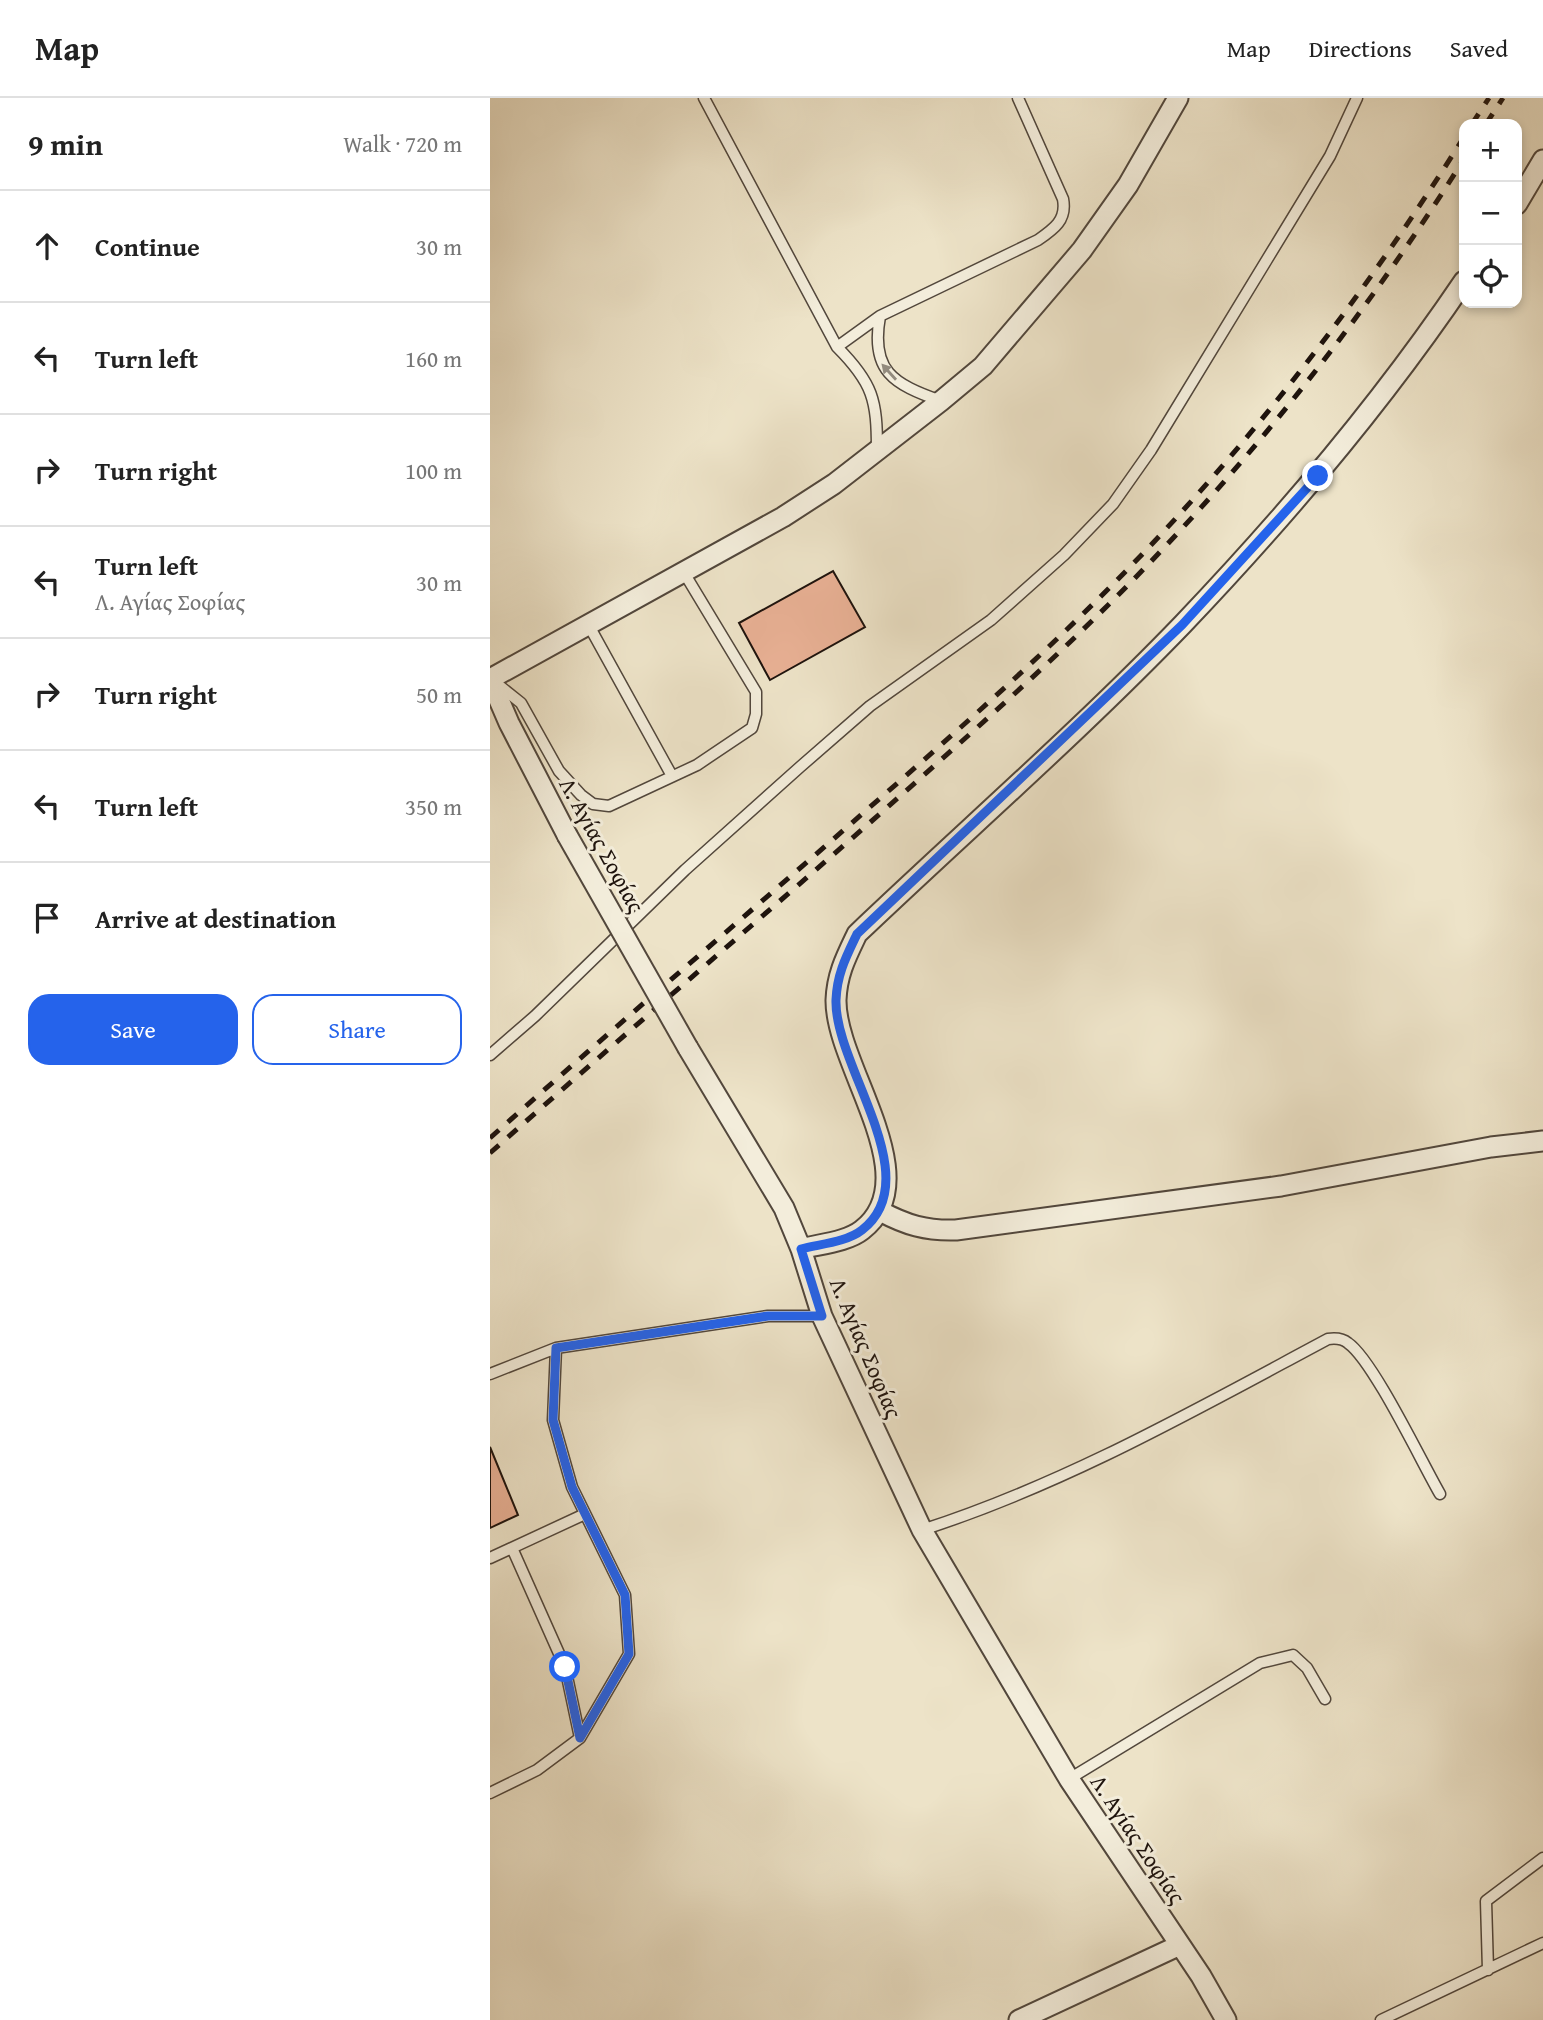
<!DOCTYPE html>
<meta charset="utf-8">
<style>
:root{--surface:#fff;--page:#f6f6f6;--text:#222;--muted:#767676;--line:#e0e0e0;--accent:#2563eb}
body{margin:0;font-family:"Gentium Book Plus",serif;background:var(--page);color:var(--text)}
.controls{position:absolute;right:21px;top:21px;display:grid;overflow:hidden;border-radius:14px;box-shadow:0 4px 10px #0003}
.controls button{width:63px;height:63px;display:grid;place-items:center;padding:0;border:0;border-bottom:2px solid var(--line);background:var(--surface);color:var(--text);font:35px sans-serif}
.stop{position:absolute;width:21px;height:21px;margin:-16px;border:5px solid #2563eb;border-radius:50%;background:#fff}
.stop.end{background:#2563eb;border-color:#fff;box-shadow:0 2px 7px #0008}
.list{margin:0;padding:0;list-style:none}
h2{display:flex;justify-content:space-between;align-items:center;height:91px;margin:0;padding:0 28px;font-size:30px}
h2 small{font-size:23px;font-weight:400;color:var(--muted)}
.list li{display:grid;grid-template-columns:46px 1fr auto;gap:21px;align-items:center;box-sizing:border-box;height:112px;padding:0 28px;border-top:2px solid var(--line)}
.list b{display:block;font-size:26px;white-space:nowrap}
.list p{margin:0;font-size:23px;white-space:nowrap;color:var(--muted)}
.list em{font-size:23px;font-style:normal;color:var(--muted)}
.actions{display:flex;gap:14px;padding:21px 28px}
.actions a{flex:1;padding:16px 0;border:2px solid var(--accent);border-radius:21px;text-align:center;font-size:24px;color:var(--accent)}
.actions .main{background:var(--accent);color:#fff}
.icon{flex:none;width:38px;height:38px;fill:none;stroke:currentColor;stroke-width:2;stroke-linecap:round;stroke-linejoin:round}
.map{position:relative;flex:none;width:1053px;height:1922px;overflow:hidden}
header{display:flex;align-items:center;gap:42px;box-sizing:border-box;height:98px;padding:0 35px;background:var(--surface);border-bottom:2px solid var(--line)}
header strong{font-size:33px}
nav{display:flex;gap:38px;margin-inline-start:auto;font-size:24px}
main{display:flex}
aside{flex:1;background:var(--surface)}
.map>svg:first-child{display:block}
</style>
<header>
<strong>Map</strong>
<nav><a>Map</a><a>Directions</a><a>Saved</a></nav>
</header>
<main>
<aside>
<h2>9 min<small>Walk · 720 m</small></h2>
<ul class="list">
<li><svg class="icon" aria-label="ahead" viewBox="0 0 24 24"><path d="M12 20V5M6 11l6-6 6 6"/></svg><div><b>Continue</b></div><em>30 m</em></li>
<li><svg class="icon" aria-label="left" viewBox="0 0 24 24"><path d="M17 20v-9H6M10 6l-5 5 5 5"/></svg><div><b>Turn left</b></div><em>160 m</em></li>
<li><svg class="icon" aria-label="right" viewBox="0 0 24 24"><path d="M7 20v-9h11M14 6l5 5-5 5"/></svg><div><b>Turn right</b></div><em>100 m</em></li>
<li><svg class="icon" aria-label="left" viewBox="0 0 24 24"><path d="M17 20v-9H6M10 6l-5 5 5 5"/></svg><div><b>Turn left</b><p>Λ. Αγίας Σοφίας</p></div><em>30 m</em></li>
<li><svg class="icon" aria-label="right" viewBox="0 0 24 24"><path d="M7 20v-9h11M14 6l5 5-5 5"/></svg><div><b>Turn right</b></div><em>50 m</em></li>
<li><svg class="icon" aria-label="left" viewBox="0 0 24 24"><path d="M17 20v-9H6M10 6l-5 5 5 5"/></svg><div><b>Turn left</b></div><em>350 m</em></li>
<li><svg class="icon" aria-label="arrive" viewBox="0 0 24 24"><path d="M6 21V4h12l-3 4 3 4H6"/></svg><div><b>Arrive at destination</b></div></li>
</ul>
<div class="actions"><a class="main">Save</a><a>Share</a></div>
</aside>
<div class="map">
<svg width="1053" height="1922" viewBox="0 0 1053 1922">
<rect width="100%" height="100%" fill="#ede3c8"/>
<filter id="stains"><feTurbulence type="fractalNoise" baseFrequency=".00286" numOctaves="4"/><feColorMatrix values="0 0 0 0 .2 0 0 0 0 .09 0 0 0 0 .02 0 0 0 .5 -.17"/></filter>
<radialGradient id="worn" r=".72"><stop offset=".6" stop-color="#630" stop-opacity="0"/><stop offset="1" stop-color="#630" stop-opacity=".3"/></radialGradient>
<path fill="#e8b094" stroke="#1e130d" stroke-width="2" d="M343 473 375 529 280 582 249 525Z
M0 1349 28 1417 0 1430Z"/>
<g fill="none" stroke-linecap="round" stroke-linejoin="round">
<g stroke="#52473c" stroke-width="13">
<path id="lane" d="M214 0 347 249C383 285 387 302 387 352
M390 218C380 273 403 286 451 303
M347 249 390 218 548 142C564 131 577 122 573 101L528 0
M98 526 182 678
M6 585 31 605 69 673 91 697 103 706 119 708 207 667 262 630 266 616V594L193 473
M0 957 45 918 195 772 310 669 380 608 501 522 574 457 623 406 661 352 840 58 867 0
M0 1276 66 1250 278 1218H332
M432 1432C575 1386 705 1312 838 1241 845 1240 852 1240 858 1245 883 1262 932 1365 950 1396
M22 1450 75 1569 90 1640
M0 1460 95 1416
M579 1681 770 1565 803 1557 817 1570 835 1601
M0 1695 47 1672 90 1640 139 1556 135 1497 82 1389 63 1322 66 1250
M998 1872 996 1803 1053 1760
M891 1922 1053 1845"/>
</g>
<g stroke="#52473c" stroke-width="23">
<path id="street" d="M1027 106 1053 62
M0 581 293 419 344 386 451 303 493 268 592 152 638 87 688 0
M0 581 19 625 77 737
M198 950 294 1110 311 1151 332 1218 432 1432 579 1681 711 1878 736 1922
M390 1113C416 1127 436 1133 466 1132L791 1088 1001 1049 1053 1043
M311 1151C329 1146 357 1144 372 1132 439 1080 345 968 346 902 347 876 356 859 367 836 475 733 589 634 693 526 795 419 891 306 974 183
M529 1922 690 1847"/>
</g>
<use href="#lane" stroke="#f3eddb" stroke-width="10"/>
<use href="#street" stroke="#f3eddb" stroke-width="19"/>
<path stroke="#1e130d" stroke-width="5" stroke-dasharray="12 12" stroke-linecap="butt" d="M982 26 999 0
M996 26 1013 0
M0 1040C123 930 249 824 372 716 472 629 570 543 661 447 779 322 883 184 974 39
M0 1055C130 940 262 828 392 714 487 630 582 547 669 455 783 335 886 201 974 61"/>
<g stroke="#52473c" stroke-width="23" stroke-linecap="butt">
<path id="street-bridge" d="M77 737 198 950"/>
</g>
<use href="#street-bridge" stroke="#f3eddb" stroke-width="19"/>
</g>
<defs><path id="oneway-solid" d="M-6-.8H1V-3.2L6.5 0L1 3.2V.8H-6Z" transform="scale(1.75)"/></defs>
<use fill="#938b7e" href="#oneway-solid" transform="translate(399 274) rotate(-132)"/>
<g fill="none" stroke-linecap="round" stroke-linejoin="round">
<path stroke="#2563eb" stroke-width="9" d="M75 1569 90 1640 139 1556 135 1497 82 1389 63 1322 66 1250 278 1218H332L311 1151C330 1146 357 1144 372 1132 439 1080 344 968 346 902 347 876 356 859 367 836L692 527 828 378"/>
</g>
<g text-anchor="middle" stroke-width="6" stroke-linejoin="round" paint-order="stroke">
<g font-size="23" fill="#1e130d" stroke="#f3eddb">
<text transform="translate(112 747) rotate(61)" y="8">Λ. Αγίας Σοφίας</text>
<text transform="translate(376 1250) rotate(67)" y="8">Λ. Αγίας Σοφίας</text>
<text transform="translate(648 1741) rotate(56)" y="8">Λ. Αγίας Σοφίας</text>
</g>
</g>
<rect width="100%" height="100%" filter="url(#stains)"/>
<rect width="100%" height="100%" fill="url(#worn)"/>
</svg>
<div class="controls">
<button>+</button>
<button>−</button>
<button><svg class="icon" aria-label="locate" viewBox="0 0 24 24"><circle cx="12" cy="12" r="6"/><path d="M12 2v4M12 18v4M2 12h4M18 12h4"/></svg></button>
</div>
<div class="stop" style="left:75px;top:1569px"></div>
<div class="stop end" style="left:828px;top:378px"></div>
</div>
</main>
